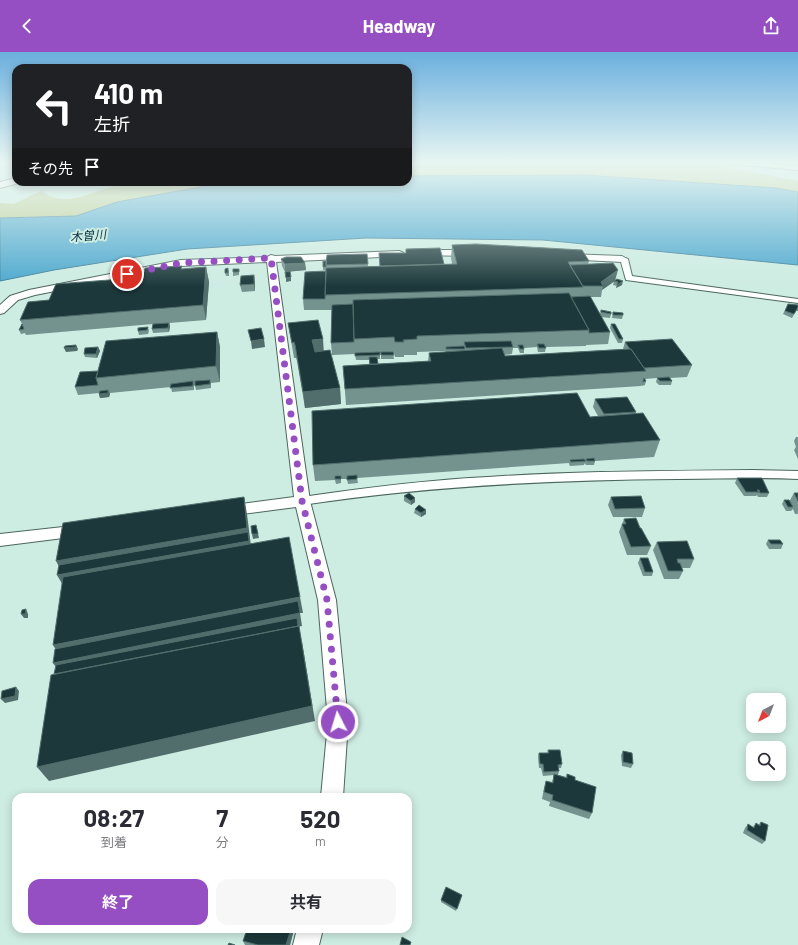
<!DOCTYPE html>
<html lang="ja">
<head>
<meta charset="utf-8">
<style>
  body { margin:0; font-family:Barlow,"Noto Sans JP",sans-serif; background:#f7f7f7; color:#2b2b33; height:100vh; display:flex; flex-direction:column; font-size:15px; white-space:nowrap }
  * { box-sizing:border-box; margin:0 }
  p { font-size:13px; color:#7c7c81 }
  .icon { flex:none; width:22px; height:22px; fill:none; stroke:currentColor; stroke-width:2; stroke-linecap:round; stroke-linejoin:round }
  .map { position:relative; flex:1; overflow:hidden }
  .sheet { position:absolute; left:12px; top:741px; width:400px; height:140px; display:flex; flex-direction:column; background:#fff; border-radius:12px; box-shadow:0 2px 10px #0003 }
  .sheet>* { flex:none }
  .hud { position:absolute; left:12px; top:12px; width:400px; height:122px; border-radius:12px; box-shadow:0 2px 10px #0003; background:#202124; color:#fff; overflow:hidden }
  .needle { width:26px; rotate:222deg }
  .buttons { position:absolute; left:746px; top:641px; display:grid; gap:8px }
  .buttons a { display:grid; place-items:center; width:40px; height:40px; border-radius:8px; background:#fff; box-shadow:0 2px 10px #0003; font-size:20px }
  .pin { position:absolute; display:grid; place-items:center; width:34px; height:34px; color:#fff; margin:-17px; border:2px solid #fff; border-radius:50%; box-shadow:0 1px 4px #0007 }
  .me { position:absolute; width:44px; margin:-22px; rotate:355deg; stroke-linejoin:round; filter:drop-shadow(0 0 3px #0008) }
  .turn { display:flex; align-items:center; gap:14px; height:84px; padding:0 16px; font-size:18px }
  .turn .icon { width:52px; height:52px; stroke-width:2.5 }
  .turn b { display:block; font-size:28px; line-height:34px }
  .then { display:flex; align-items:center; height:38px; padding:0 16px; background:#0003; gap:8px; font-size:15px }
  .eta { display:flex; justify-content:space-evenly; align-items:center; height:68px; text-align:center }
  .eta b { font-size:24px; font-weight:700; line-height:28px }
  .button { display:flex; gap:8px; margin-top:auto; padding:8px 16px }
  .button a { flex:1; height:46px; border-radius:12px; background:#954fc3; color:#fff; font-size:16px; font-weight:700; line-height:46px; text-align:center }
  .button a+a { background:#f7f7f7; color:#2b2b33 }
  header { display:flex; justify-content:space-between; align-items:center; height:52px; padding:0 16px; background:#954fc3; color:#fff; font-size:18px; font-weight:700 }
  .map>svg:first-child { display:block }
  .green { fill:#bccc91 }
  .water { fill:#4da8ce; stroke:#3d809a }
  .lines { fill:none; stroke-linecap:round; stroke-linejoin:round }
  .minor-casing { stroke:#4b665e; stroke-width:2 }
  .tertiary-casing { stroke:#4b665e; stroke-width:2 }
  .secondary-casing { stroke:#4b665e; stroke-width:2 }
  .minor { fill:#fff; fill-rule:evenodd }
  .tertiary { fill:#fff; fill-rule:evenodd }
  .secondary { fill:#fff; fill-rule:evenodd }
  .wall { fill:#74928e; fill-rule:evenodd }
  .shaded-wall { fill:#516e6c }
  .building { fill:#1c383a; stroke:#516e6c }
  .route { stroke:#954fc3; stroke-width:7; stroke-dasharray:0 12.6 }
  .labels { text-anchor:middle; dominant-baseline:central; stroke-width:4; stroke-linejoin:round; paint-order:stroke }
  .far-water-label { font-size:12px; font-style:italic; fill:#032e3e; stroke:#cdece2 }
</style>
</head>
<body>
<header><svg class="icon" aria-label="back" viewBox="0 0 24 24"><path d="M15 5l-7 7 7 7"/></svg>Headway<svg class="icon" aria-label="share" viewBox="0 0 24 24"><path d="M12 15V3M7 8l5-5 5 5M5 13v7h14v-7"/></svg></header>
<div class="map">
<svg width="798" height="893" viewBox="0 0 798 893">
  <rect width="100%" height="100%" fill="#cdece2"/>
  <!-- green -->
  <path class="green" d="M 408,110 L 701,110 L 798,129 L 798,140 L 776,136 L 584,123 L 408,124 Z
    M 144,130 L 244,130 L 206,134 L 117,150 L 76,164 L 0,166 L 0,151 L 14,152 L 41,139 C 65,156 86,142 111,135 C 122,132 133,131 144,130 Z"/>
  <!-- water -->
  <path class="water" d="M 584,123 L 776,136 L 798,140 L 798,213 L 543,188 L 366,186 L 187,197 L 54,218 L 0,229 L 0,166 L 76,164 L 117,150 L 206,134 L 244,130 L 408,130 L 408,124 Z"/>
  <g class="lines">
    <defs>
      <path id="minor" d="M 729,110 L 749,110 L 798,114 L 798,118 L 732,112 Z
        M 619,205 L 622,205 L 628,207 L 632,224 L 798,247 L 798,251 L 626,228 L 621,210 L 618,207 Z
        M 752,418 L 798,419 L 798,427 C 758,425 717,427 677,427 C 551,428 426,434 302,453 L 298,452 L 296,449 L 298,446 L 302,445 C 364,436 426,428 488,425 C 576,419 664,419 752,418 Z"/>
      <path id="tertiary" d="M 421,198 L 471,198 L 476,201 L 471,204 L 418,203 L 416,201 Z
        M 399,199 L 402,200 L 404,202 L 402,204 L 276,210 L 310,449 L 336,548 L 348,670 L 343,745 L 321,745 L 328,670 L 318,548 L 296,455 L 226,464 L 221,463 L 218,459 L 221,455 L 226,454 L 294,445 L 267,210 L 181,214 L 35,243 L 18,248 L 4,261 L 0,262 L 0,253 L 10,244 L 29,238 L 181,208 L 267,205 L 271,203 L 275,204 Z
        M 567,202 L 622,204 L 627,207 L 622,210 L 564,207 L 562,205 L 564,203 Z
        M 81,473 L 87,475 L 89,479 L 87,483 L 0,494 L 0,482 Z
        M 297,877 L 323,877 L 319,893 L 293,893 Z"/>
      <path id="secondary" d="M 16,126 L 16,130 L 19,131 L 0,136 L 0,130 Z"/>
    </defs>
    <!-- minor casing -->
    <use href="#minor" class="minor-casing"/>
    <!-- tertiary casing -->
    <use href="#tertiary" class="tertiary-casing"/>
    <!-- secondary casing -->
    <use href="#secondary" class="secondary-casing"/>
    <!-- minor -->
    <use href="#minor" class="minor"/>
    <!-- tertiary -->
    <use href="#tertiary" class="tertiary"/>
    <!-- secondary -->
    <use href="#secondary" class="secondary"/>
  </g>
  <!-- wall -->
  <path class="wall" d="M 452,193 L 589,209 L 588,212 L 622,233 L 616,236 L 617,234 L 613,233 L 614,229 L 602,238 L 601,245 L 590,245 L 600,262 L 601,258 L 611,262 L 610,266 L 601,265 L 610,280 L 608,292 L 586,293 L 586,294 L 546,295 L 545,300 L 538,300 L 537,295 L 524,296 L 524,301 L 520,301 L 518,296 L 513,296 L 512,302 L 504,303 L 505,304 L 623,297 L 625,290 L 692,313 L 687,325 L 670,326 L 672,329 L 671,333 L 659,333 L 656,330 L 657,326 L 645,327 L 646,329 L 645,333 L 642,334 L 642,333 L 641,334 L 346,353 L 343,314 L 369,312 L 369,308 L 356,308 L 355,302 L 332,303 L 331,291 L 332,258 L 304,258 L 303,247 L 326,219 L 326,218 L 323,218 L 323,215 L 326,209 L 367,202 L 368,214 L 380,214 L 379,201 L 406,201 L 406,197 L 444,212 L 452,212 L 451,206 ZM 445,299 L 446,300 L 429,301 L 428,309 L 378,312 L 377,307 L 380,307 L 380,301 L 381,301 L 381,307 L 394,307 L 393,301 L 394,301 L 395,305 L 404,305 L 404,303 L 417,303 L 417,300 Z
    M 281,207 L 305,211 L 306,218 L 285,220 L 282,214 Z
    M 206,215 L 209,230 L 206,268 L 169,271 L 170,274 L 169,280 L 153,281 L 152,277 L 153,272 L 26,283 L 25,281 L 21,282 L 19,278 L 22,272 L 20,268 L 49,248 L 122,227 L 183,217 Z
    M 228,216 L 229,220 L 229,224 L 226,224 L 225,221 Z
    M 239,217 L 239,223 L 233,224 L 233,220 Z
    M 255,230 L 255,239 L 242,240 L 240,233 Z
    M 788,252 L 798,253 L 798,259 L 796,259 L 792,266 L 783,262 Z
    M 613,260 L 623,263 L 622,267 L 612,266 Z
    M 288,271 L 324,299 L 340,336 L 341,352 L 305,356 L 297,309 L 296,306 L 294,306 Z
    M 611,272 L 623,287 L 622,291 L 618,291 L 610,276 Z
    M 148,275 L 149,279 L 148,282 L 139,283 L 138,279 Z
    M 217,280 L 220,295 L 220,330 L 211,331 L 211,336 L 196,338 L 195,333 L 194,333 L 194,338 L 172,340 L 171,335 L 110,341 L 110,342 L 109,345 L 100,346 L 99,342 L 99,341 L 78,343 L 75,335 L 98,319 Z
    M 98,295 L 100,299 L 97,306 L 85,305 L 84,302 Z
    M 595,347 L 636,360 L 635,362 L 660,388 L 654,405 L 595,409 L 594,413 L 586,413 L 585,411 L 584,413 L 570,414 L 569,412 L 569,411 L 357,426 L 358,431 L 348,432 L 347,427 L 341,427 L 341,431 L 336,432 L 335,428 L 315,429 L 313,413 L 590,365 L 598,364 L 593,355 Z
    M 796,385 L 798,385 L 798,407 L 794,398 L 796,395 L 794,389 Z
    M 737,426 L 769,441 L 767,445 L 758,445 L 757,443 L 756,444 L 744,444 L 735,431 Z
    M 794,441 L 798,441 L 798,462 L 795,462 L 793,457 L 791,459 L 786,459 L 782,452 L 784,448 L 790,448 Z
    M 404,444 L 415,450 L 411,453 L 404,449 Z
    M 611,445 L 645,456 L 642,465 L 613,465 L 608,453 Z
    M 415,457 L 426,462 L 421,465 L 414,461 Z
    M 624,467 L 651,494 L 647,503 L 627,503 L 619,480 Z
    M 768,488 L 783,492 L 781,497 L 769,497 L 766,492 Z
    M 657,490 L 694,507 L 690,516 L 682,516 L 683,519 L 679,527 L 664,527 L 653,498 Z
    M 640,506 L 653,520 L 652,524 L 643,524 L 638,511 Z
    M 548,698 L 562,712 L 561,716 L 559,716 L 559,719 L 558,723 L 566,725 L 567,722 L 575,728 L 592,761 L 589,767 L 549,754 L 550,750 L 542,747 L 544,736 L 546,729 L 552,730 L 554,723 L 543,724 L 541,716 L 539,716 L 538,705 L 539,701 L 547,701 Z
    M 623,699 L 633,712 L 631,716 L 622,714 L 621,703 Z
    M 761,770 L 765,789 L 762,792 L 743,781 L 745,776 L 748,772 L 753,775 L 756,771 L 758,773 Z
    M 462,843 L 456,859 L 441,850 L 441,848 Z
    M 247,877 L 294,877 L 290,893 L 245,893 L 243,889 Z"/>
  <!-- shaded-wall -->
  <path class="shaded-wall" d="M 305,211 L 306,218 L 285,220 L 285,212 Z
    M 206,215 L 209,230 L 206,268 L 203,253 Z
    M 618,218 L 615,229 L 602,238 L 603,234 L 601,230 Z
    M 254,223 L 255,230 L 255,239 L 254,232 Z
    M 291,225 L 291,229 L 286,230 L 286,226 Z
    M 623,229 L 622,233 L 616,236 L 617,233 Z
    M 169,271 L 170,274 L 169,280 L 168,276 Z
    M 217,280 L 220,295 L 220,330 L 216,314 Z
    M 264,287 L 265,295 L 252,297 L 251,289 Z
    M 323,287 L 324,303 L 314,304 L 312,288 Z
    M 76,293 L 78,297 L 77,299 L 66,300 L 64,296 Z
    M 98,295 L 100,299 L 97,306 L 96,302 Z
    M 340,336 L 341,352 L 305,356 L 303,340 Z
    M 108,338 L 110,342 L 109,345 L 100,346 L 99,342 Z
    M 244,445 L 247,462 L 252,502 L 64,535 L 57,523 L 63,522 L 56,509 Z
    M 415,446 L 415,450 L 411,453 L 411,449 Z
    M 426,458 L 426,462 L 421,465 L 421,461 Z
    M 256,473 L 259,486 L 253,487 L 252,482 Z
    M 300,545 L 303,561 L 300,561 L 302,574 L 61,622 L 53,611 L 63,609 L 53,593 Z
    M 26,557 L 28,562 L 28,566 L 24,566 L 21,562 Z
    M 302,590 L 315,669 L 49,729 L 37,715 Z
    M 16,635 L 19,639 L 18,648 L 5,651 L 1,647 Z
    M 291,877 L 294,877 L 290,893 L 286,893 Z"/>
  <!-- building -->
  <path class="building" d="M 476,192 L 582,198 L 589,209 L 568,210 L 583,235 L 325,243 L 326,216 L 457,212 L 452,193 Z
    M 440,196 L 444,212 L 380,214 L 379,201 L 406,201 L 406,197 Z
    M 367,202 L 368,212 L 326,213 L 327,203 Z
    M 286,205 L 301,205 L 305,211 L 285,212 L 281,207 Z
    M 323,209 L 326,209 L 326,215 L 323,215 Z
    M 613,211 L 618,218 L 601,230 L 603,234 L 583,234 L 570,213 Z
    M 182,214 L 181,217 L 206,215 L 203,253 L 20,268 L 28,250 L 49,248 L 56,232 L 122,227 L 124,221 L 144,220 L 145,216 Z
    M 228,216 L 228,221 L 225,221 L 225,217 Z
    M 233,217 L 239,217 L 239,220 L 233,220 Z
    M 290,219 L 291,225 L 286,226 L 285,220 Z
    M 326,219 L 325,247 L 303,247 L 305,220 Z
    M 254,223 L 254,232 L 240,233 L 241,224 Z
    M 617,227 L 623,229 L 617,233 L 618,230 L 614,229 Z
    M 569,241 L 589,278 L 417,284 L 417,287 L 403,288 L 404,290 L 395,290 L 394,285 L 354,287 L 353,248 Z
    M 590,244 L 610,280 L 589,281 L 589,278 L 571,245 Z
    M 353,252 L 354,290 L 331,291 L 332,253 Z
    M 788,252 L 798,253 L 798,255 L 794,262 L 785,259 Z
    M 601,258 L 611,260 L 611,262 L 601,260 Z
    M 613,260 L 623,261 L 623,263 L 613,263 Z
    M 318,268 L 323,287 L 312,288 L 315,300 L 330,298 L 340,336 L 303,340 L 295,293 L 294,290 L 292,291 L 288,271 Z
    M 169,271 L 168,276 L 152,277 L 153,272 Z
    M 22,272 L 24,277 L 19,278 Z
    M 611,272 L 615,272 L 623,287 L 619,287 Z
    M 148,275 L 147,278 L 138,279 L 138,276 Z
    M 261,276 L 264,287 L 251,289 L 248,278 Z
    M 217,280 L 216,314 L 96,326 L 106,289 Z
    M 672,287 L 692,313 L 644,316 L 631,297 L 630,297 L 625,290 Z
    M 511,289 L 513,295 L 466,296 L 464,290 Z
    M 537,292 L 544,292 L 546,296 L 539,296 Z
    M 76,293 L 76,295 L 64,296 L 65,294 Z
    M 518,293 L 523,293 L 524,297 L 520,297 Z
    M 464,294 L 465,297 L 446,297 L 446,295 Z
    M 98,295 L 96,302 L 84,302 L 85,296 Z
    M 502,296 L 505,304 L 631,297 L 646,319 L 345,337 L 343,314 L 431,309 L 429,301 Z
    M 380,300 L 380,303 L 355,304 L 355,301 Z
    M 381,300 L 393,300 L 394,303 L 381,303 Z
    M 369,305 L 377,305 L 378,312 L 370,312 Z
    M 98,319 L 96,326 L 98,333 L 75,335 L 80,320 Z
    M 669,325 L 672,329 L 660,329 L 657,326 Z
    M 644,326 L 646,329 L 643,330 L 643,329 Z
    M 210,328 L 210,332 L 195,334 L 195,329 Z
    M 193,329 L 193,334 L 170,336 L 171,332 Z
    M 108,338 L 108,341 L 99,342 L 100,339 Z
    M 577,341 L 590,365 L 643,361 L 660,388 L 313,413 L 312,359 Z
    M 627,345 L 636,360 L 604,362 L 595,347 Z
    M 594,406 L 595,409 L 587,409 L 586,407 Z
    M 584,407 L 586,409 L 571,410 L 570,408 Z
    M 357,423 L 357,427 L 347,428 L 347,424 Z
    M 335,424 L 341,424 L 341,427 L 335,427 Z
    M 737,426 L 762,426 L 769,441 L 760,441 L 759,438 L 757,438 L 759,440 L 746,440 Z
    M 409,441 L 415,446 L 411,449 L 404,444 Z
    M 794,441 L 798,441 L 798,449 Z
    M 641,444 L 645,456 L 615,457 L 611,445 Z
    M 244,445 L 247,476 L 56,509 L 63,471 Z
    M 784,448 L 789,448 L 793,455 L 788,455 Z
    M 419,453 L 426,458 L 421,461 L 415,457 Z
    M 636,466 L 640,476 L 641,476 L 651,494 L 631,495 L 622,472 L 626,472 L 624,467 Z
    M 256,473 L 258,482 L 252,482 L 251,474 Z
    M 248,480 L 249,489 L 57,523 L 59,513 Z
    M 289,485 L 300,545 L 53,593 L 63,525 Z
    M 768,488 L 780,488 L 783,492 L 771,492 Z
    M 687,489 L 694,507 L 677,507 L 678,511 L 680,511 L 683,519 L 668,519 L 657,490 Z
    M 640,506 L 648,506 L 653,520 L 645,520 Z
    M 298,549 L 300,561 L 53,611 L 55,597 Z
    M 26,557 L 25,562 L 21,562 L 22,558 Z
    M 297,566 L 298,574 L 54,622 L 56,613 Z
    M 299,574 L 312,654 L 37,715 L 51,623 Z
    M 16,635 L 15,644 L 1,647 L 2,639 Z
    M 548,698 L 560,698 L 562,712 L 558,713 L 559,719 L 544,720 L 543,712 L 540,712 L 539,701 L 549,701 Z
    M 623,699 L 632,701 L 633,712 L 623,710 Z
    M 554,722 L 567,726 L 567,722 L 575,725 L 575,728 L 596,735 L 592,761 L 552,748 L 553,743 L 544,740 L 546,729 L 553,731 Z
    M 761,770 L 768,773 L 765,789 L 747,778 L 748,772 L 754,776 L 756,771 L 760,774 Z
    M 446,835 L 462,843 L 457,857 L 441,848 Z
    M 247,877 L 291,877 L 286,893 L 258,893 L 243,889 Z
    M 402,885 L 411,890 L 410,893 L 400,893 Z
    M 229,891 L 235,893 L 228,893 Z"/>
  <!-- sky -->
  <linearGradient id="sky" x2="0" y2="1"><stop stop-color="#6aafde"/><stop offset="0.47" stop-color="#e8f6f2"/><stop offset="1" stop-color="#e8f6f2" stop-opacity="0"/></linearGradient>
  <rect width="798" height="235" fill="url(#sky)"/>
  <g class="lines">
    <!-- route -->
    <path class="route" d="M 127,222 L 181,211 L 271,206 L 302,449 L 327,548 L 338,670"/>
  </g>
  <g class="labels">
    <!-- far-water labels -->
    <g class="far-water-label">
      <text transform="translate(88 183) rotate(-5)">木曽川</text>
    </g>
  </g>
</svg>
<div class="buttons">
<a><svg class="needle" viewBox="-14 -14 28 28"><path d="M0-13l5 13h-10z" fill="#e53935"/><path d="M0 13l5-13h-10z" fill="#7c7c81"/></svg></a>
<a><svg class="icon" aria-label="search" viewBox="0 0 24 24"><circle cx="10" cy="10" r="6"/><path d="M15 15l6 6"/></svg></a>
</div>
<div class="pin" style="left:127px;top:222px;background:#d93025"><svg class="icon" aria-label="arrive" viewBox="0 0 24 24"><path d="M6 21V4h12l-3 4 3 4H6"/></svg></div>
<svg class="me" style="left:338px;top:670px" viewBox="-20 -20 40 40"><circle r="17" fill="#954fc3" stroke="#fff" stroke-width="3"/><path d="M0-11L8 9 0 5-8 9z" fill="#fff"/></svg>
<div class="hud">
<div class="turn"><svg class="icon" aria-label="left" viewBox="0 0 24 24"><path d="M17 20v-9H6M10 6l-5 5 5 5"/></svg><div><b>410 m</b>左折</div></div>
<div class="then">その先<svg class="icon" aria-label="arrive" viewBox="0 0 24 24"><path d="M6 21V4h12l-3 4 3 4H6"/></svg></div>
</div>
<section class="sheet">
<div class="eta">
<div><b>08:27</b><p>到着</p></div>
<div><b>7</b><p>分</p></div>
<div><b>520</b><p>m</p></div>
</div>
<div class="button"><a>終了</a><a>共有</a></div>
</section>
</div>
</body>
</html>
